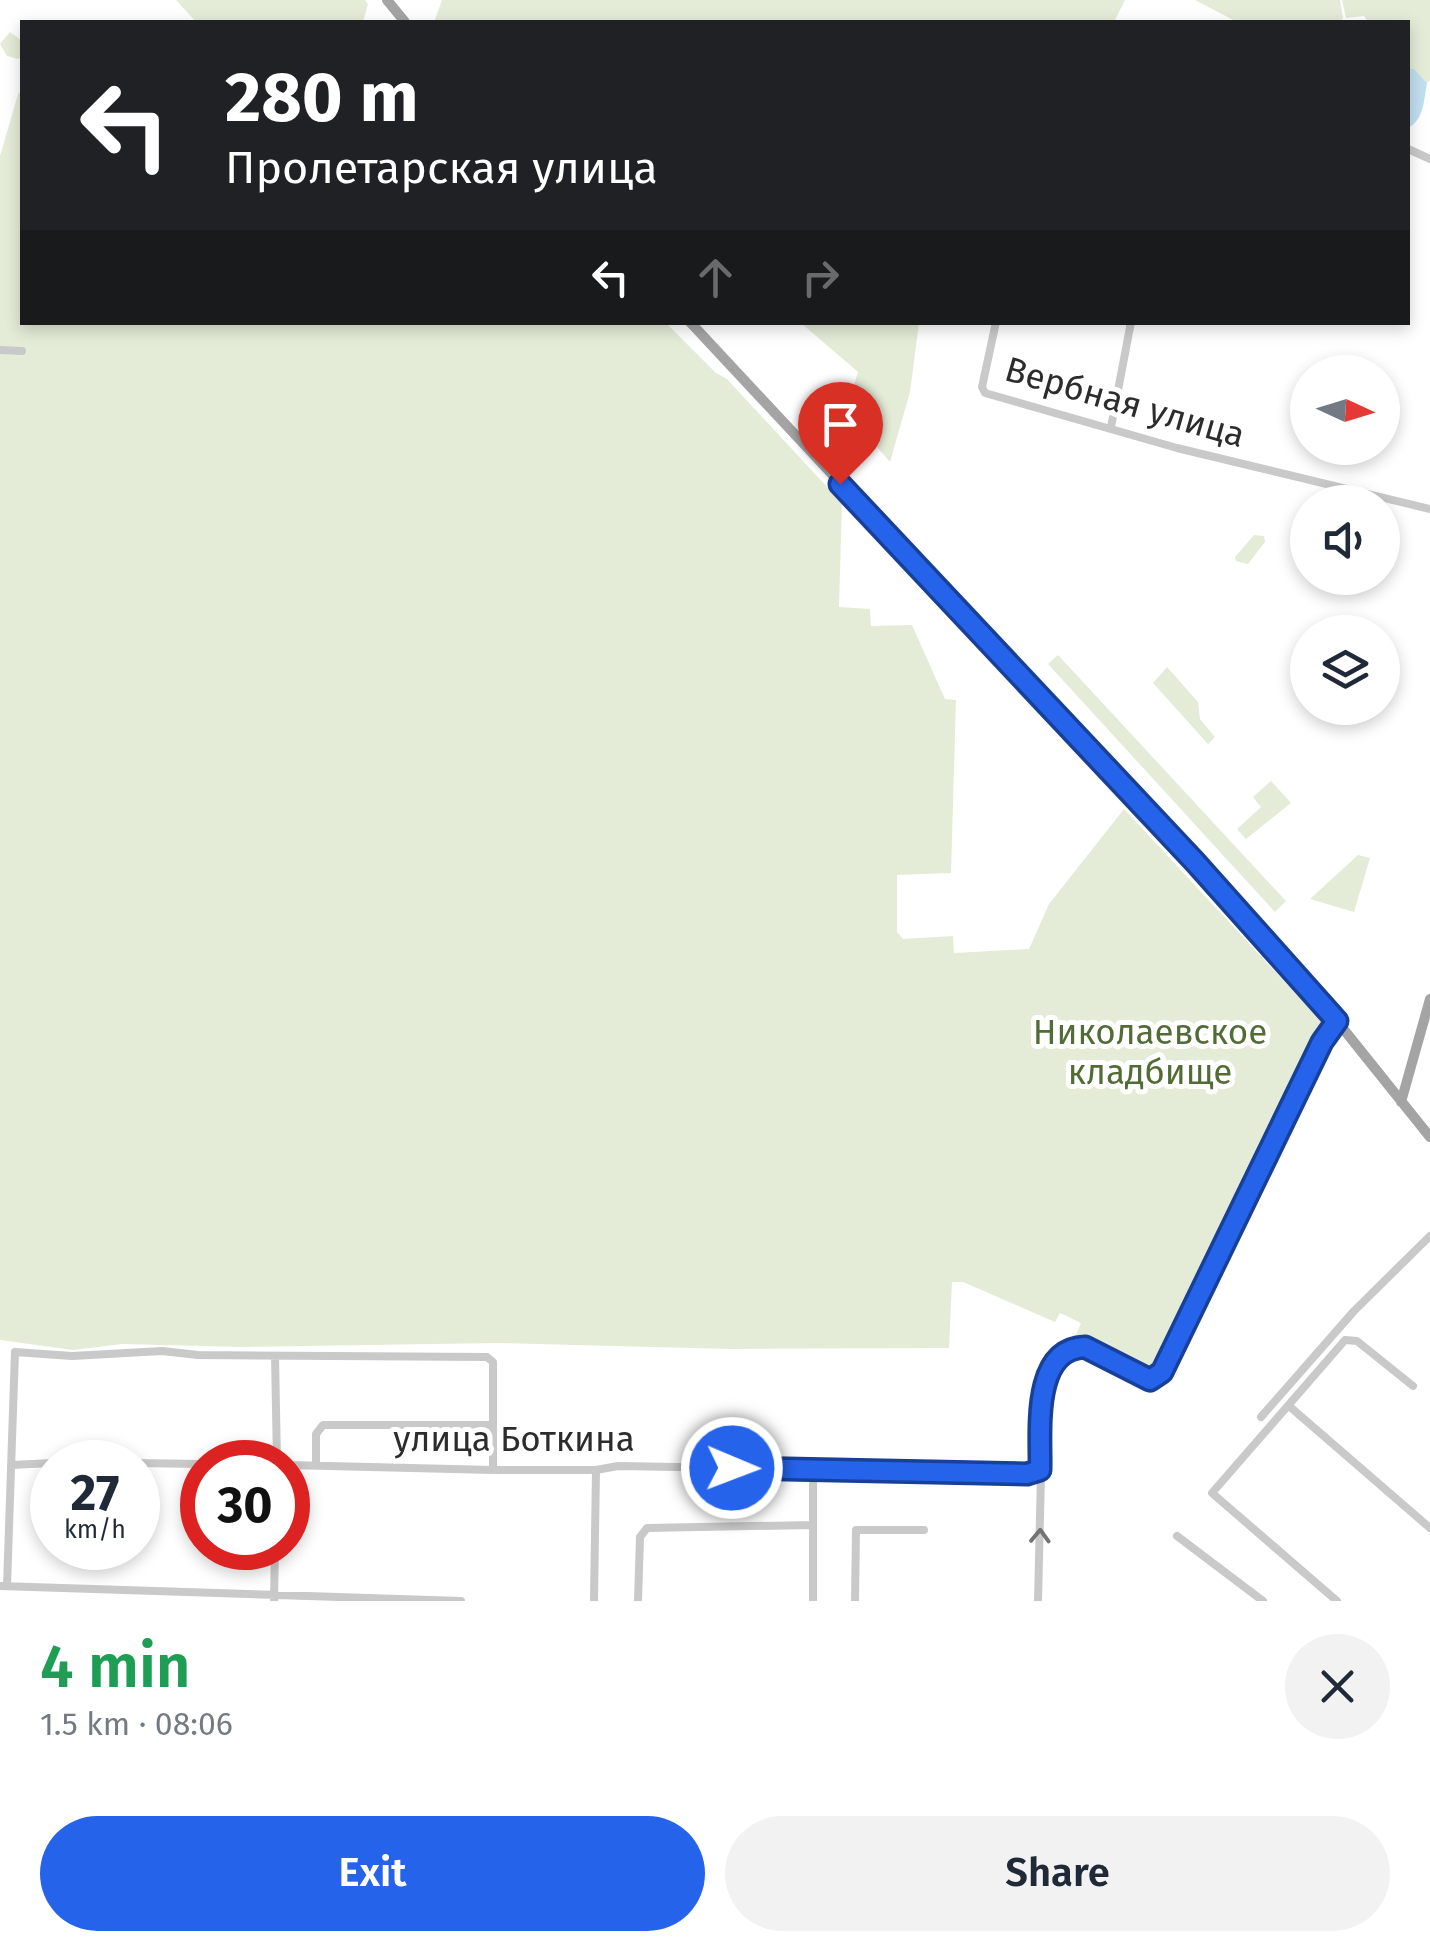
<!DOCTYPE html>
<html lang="en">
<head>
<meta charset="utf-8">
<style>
  body { margin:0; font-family:"Fira Sans",sans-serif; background:#f2f2f3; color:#1f2937; height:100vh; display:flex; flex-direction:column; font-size:38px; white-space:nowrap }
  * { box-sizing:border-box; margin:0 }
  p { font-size:32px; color:#747a83 }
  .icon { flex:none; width:55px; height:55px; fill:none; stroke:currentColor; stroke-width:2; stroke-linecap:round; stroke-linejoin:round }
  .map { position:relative; height:1601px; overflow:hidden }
  .drawer { display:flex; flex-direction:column; background:#fff; flex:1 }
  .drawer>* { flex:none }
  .hud { position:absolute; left:20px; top:20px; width:1390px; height:305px; border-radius:0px; box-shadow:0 5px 15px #0003; background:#202124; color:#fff; overflow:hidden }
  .needle { width:65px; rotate:94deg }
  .tools { position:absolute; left:1290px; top:355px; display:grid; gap:20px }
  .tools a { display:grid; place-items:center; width:110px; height:110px; border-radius:50%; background:#fff; box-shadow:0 5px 15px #0003; font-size:50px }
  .speed { position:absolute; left:30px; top:1440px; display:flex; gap:20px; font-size:50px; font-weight:700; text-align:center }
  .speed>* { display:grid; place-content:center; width:130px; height:130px; border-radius:50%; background:#fff; box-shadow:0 5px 15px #0003; line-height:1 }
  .speed small { font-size:25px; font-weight:400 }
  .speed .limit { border:15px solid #d22; background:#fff; color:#111 }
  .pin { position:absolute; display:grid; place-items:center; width:85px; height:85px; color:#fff; margin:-102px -42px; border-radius:50% 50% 50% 0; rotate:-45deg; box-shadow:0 0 10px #0007 }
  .pin .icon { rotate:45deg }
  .me { position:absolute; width:110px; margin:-55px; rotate:91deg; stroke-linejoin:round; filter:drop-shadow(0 0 8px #0008) }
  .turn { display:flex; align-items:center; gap:35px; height:210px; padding:0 40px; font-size:45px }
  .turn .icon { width:130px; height:130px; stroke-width:2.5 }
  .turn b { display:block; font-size:70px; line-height:85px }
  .lanes { display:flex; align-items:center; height:95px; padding:0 40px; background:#0003; justify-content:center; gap:50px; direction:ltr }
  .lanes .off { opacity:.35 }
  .round { display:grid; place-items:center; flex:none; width:105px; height:105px; border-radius:52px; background:#f2f2f3 }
  .headline { display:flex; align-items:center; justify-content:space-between; height:170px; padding:0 40px }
  h1 { font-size:60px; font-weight:600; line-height:75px; color:#1e9e55 }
  .cta { display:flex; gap:20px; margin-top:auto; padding:20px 40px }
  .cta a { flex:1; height:115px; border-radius:60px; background:#2563eb; color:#fff; font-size:40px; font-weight:600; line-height:115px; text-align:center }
  .cta a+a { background:#f2f2f3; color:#1f2937 }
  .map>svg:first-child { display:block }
  .green { fill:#e4ecd8 }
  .water { fill:#c2dfee }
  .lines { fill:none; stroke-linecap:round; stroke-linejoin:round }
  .minor { stroke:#c9c9c9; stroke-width:8 }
  .major { stroke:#a4a4a4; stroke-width:10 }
  .oneway { stroke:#737373 }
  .route-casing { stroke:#184099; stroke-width:25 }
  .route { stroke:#2563eb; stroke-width:18 }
  .labels { text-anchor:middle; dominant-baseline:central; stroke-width:10; stroke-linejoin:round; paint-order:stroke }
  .street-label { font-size:35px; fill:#2c2c2c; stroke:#fff }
  .park-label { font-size:35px; fill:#526c36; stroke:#fff }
</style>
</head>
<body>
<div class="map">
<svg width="1430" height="1601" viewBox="0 0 1430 1601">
  <rect width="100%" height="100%" fill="#fff"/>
  <!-- green -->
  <path class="green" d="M 176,0 L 365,0 L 368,4 L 363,22 L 196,22 Z
    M 442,0 L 1125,0 L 1114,22 L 434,22 Z
    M 1195,0 L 1340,0 L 1343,18 L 1340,22 L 1237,22 Z
    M 1342,0 L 1430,0 L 1430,80 L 1427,83 L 1414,69 L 1408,68 L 1408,22 L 1368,22 L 1364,16 L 1346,18 Z
    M 10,32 L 22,41 L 22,56 L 18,59 L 7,56 L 0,44 Z
    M 22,90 L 22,322 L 666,323 L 716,373 L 727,379 L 842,503 L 839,607 L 870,609 L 871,626 L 912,625 L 945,699 L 956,700 L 951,873 L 897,875 L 897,932 L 903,939 L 953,936 L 954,953 L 1029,949 L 1049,904 L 1124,809 L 1322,1022 L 1154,1371 L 1143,1371 L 1076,1335 L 1081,1323 L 1060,1313 L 1055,1322 L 963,1282 L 952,1282 L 949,1348 L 731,1349 L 499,1343 L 243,1347 L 122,1344 L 73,1350 L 0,1340 L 0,156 L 18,94 Z
    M 801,323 L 919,323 L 910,392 L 890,462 L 846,411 L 858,372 Z
    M 1254,535 L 1264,536 L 1265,542 L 1248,564 L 1236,561 L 1235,557 Z
    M 1058,655 L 1286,901 L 1275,912 L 1048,664 Z
    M 1167,667 L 1198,702 L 1200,719 L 1215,737 L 1208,744 L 1153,683 Z
    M 1271,781 L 1291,803 L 1246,839 L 1237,829 L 1261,807 L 1253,797 Z
    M 1358,855 L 1370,858 L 1354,912 L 1310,899 Z"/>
  <!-- water -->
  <path class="water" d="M 1408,68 L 1414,69 L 1427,83 C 1424,100 1424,120 1408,128 Z"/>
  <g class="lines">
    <!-- minor -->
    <path class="minor" d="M 1408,149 L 1430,159
      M 996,322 L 982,387 L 985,393 L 1177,448 L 1430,509
      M 0,350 L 22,351
      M 1111,427 L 1131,322
      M 275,1356 L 277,1462
      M 1289,1406 L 1430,1528
      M 1261,1417 L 1354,1311 L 1430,1236
      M 69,1462 L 202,1464
      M 316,1464 L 316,1434 L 323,1425 L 493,1425
      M 11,1465 L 52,1463
      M 288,1465 L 493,1470 L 596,1470 L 618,1466 L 1027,1473 L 1040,1471
      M 813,1470 L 813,1601
      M 1177,1536 L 1263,1601
      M 0,1586 L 461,1601
      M 7,1586 L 15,1352 L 72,1356 L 162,1351 L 198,1355 L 487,1357 L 493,1362 L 493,1470
      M 274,1601 L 275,1548
      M 594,1601 L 596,1470
      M 638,1601 L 640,1537 L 647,1528 L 812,1525
      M 855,1601 L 856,1530 L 924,1530
      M 1038,1601 L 1043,1389 L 1049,1371 L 1064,1352 L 1085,1347 L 1150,1379 L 1162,1372 L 1322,1042 L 1337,1021
      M 1337,1601 L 1212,1493 L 1345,1340 L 1357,1341 L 1413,1386"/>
    <!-- major -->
    <path class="major" d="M 387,0 L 405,22
      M 690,322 L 1259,932 L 1337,1021 L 1430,1137
      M 1401,1102 L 1430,999"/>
  </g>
  <!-- one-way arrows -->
  <defs><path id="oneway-chevron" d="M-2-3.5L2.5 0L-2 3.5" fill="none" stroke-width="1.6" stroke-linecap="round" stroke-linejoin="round" transform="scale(2.5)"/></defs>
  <use class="oneway" href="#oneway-chevron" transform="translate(1040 1536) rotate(-88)"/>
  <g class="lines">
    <defs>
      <path id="route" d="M 732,1468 L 1027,1474 L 1040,1470 C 1041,1433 1031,1349 1085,1347 L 1150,1380 L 1162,1372 L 1322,1042 L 1337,1021 L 1195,862 L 840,484"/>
    </defs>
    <!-- route casing -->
    <use href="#route" class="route-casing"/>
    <!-- route -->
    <use href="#route" class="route"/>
  </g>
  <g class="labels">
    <!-- street labels -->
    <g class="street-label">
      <text transform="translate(1125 402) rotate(16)">Вербная улица</text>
      <text x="514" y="1439">улица Боткина</text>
    </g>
    <!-- park labels -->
    <g class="park-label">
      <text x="1150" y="1032">Николаевское<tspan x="1150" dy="40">кладбище</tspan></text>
    </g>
  </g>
</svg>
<div class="tools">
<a><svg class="needle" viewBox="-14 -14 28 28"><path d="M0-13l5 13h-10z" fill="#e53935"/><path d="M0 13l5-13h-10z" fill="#747a83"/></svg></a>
<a><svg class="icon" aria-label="sound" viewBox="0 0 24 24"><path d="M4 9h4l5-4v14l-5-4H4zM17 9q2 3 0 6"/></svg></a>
<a><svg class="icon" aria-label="layers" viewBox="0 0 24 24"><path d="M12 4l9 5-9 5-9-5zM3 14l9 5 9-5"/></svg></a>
</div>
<div class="speed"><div>27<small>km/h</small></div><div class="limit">30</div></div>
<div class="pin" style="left:840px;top:484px;background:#d93025"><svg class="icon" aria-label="arrive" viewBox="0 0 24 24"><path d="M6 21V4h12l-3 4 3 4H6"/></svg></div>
<svg class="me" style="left:732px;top:1468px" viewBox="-20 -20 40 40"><circle r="17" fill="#2563eb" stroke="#fff" stroke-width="3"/><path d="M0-11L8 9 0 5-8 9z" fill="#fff"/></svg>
<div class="hud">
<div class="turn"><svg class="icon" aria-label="left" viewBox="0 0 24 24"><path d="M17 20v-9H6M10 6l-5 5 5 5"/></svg><div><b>280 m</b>Пролетарская улица</div></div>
<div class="lanes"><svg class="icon" aria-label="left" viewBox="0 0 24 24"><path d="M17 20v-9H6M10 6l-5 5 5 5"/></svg><svg class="icon off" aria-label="ahead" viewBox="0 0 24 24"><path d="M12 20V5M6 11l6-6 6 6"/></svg><svg class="icon off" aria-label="right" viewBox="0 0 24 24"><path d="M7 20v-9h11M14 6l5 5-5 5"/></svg></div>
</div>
</div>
<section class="drawer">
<div class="headline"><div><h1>4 min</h1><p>1.5 km · 08:06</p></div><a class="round"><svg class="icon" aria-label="close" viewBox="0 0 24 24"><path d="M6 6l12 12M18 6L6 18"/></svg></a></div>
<div class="cta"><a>Exit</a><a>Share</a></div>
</section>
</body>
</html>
